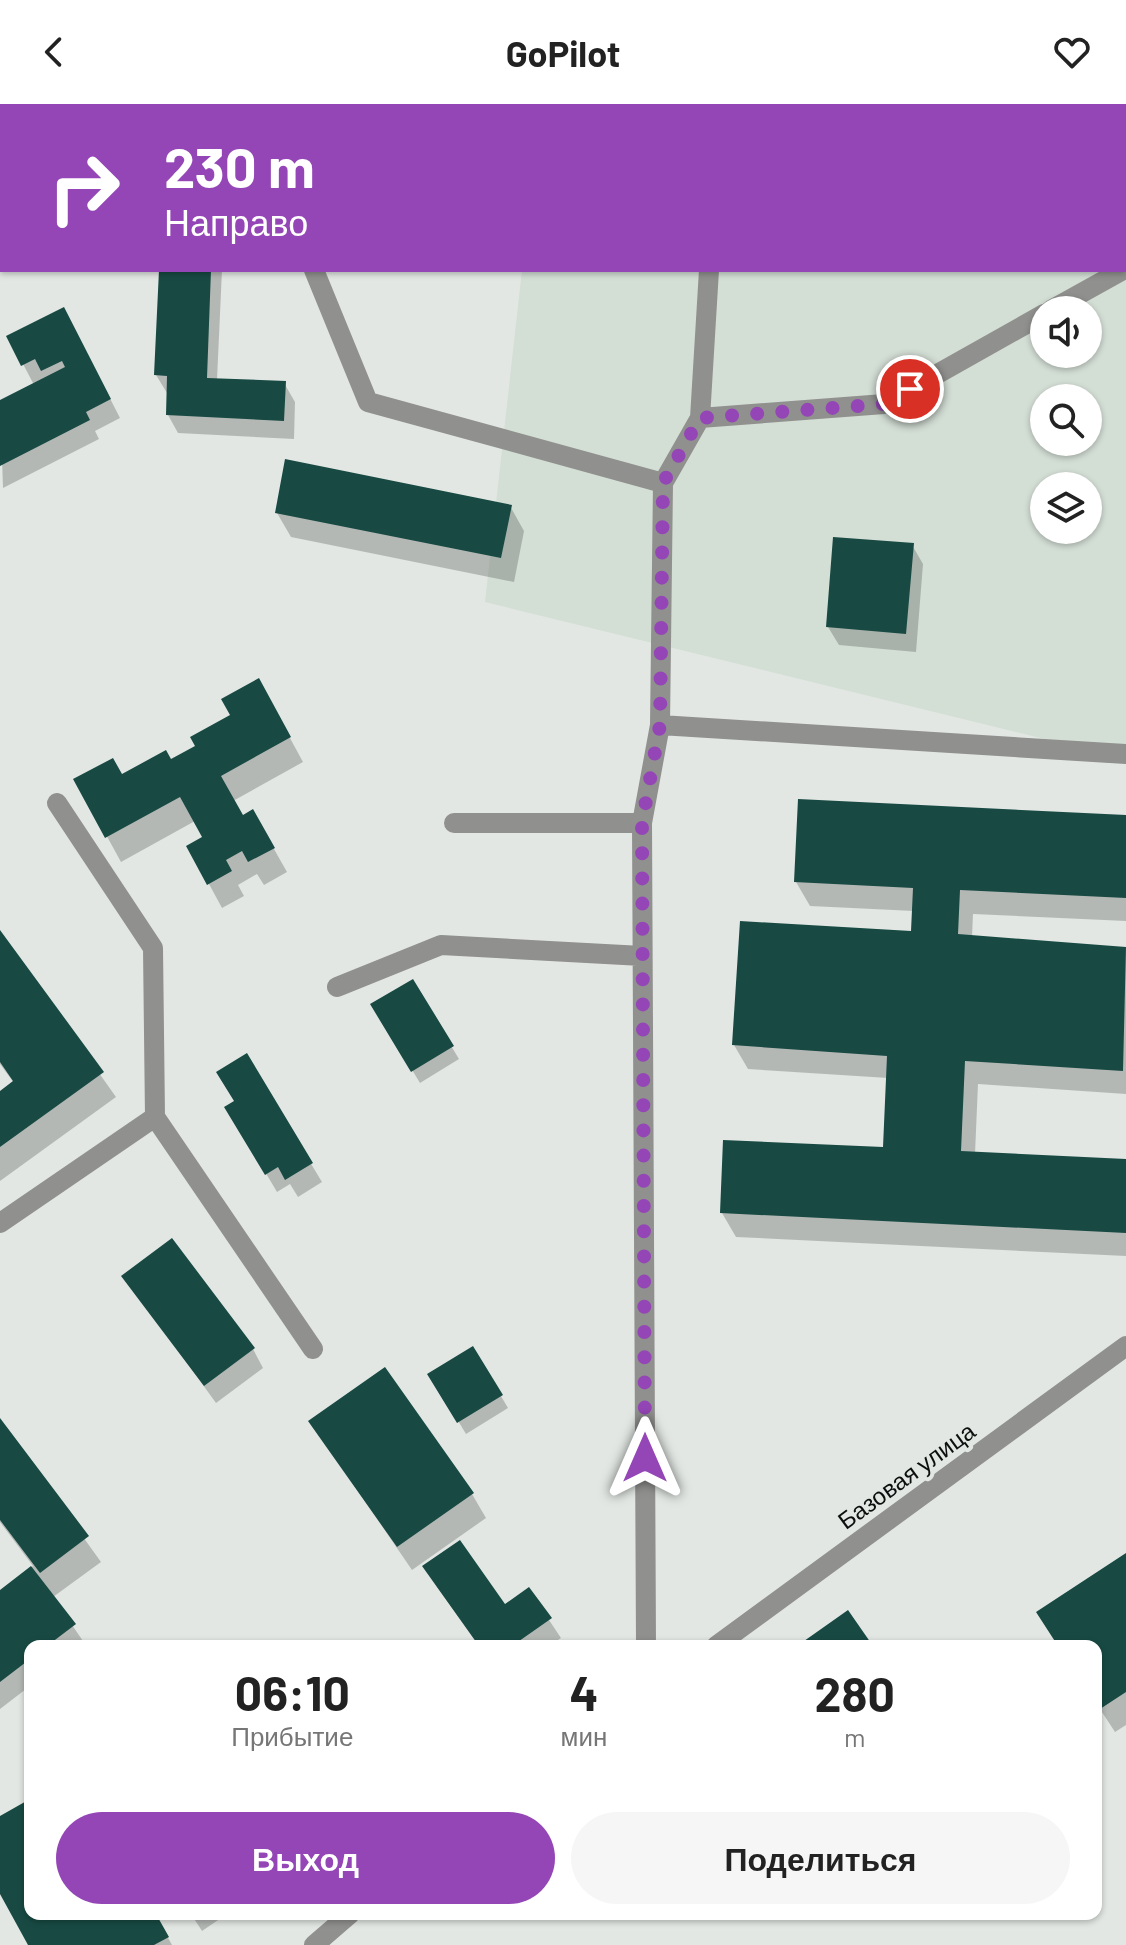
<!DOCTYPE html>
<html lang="ru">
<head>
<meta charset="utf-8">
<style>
  body { margin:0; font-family:Barlow,sans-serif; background:#f6f6f6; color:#222; height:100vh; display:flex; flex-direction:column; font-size:30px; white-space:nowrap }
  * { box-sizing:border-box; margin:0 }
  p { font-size:26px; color:#767676 }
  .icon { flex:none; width:44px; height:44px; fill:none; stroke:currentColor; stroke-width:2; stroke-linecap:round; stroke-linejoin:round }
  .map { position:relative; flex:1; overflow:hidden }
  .sheet { position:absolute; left:24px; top:1536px; width:1078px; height:280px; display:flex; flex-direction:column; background:#fff; border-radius:16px; box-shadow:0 2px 6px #0004 }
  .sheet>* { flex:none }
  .hud { position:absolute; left:0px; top:0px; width:1126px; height:168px; box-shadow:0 2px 6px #0004; background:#9446b6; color:#fff; overflow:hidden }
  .tools { position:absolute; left:1030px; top:192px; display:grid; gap:16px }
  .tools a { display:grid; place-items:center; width:72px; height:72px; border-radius:50%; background:#fff; box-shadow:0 2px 6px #0004; font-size:40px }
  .pin { position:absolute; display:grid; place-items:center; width:68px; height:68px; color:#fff; margin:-34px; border:4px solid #fff; border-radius:50%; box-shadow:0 2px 8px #0007 }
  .me { position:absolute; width:88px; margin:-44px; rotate:0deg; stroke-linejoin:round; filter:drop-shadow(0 0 6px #0008) }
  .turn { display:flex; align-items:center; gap:28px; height:168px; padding:0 32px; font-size:36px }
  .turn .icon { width:104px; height:104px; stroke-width:2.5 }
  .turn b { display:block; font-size:56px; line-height:68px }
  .eta { display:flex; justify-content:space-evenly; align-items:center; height:136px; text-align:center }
  .eta b { font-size:48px; font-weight:700; line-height:56px }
  .action { display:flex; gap:16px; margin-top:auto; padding:16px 32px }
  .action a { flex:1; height:92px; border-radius:48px; background:#9446b6; color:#fff; font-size:32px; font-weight:700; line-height:92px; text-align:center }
  .action a+a { background:#f6f6f6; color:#222 }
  header { display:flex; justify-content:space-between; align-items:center; height:104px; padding:0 32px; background:#fff; font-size:36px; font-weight:700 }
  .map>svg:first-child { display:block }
  .built { fill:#d3ded5; fill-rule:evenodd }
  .shadow { fill:#0003 }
  .building { fill:#184a43 }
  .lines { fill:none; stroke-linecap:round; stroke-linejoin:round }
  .minor { stroke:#90908e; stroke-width:20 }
  .route { stroke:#9446b6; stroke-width:14; stroke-dasharray:0 25.2 }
  .labels { text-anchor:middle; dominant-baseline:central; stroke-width:8; stroke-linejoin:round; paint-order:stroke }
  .street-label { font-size:24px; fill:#0d0f0e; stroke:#e2e7e3 }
</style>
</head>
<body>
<header><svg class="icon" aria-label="back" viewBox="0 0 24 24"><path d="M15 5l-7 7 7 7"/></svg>GoPilot<svg class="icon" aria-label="heart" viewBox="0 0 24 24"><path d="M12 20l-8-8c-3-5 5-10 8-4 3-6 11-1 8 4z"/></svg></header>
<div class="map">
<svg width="1126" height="1841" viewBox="0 0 1126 1841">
  <rect width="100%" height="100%" fill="#e2e7e3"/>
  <!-- built -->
  <path class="built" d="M 540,0 L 1126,0 L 1126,655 L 485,498 L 522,166 L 1124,166 L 1124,2 ZM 1044,206 L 1088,206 L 1088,250 L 1044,250 ZM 1044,294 L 1088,294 L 1088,338 L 1044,338 ZM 1044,382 L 1088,382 L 1088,426 L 1044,426 Z"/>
  <!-- shadow -->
  <path class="shadow" d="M 161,166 L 222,166 L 217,276 L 284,279 L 295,298 L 294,335 L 178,329 L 168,311 L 167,289 L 156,271 Z
    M 74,224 L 120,314 L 95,327 L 99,335 L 3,384 L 0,298 L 34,281 L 9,233 Z
    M 510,402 L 524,427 L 514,478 L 291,433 L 277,409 Z
    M 912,441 L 923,460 L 916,548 L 839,541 L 828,523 Z
    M 272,601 L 303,658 L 233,697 L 242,713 L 253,708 L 287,768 L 264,781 L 257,770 L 238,781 L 244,792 L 222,804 L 209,780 L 204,734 L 195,717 L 121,758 L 76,676 L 121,673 L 171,658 Z
    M 1126,713 L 1126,817 L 973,810 L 972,833 L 1126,845 L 1126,990 L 978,980 L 975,1050 L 1126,1057 L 1126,1152 L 736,1133 L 722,1109 L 885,1045 L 888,974 L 748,965 L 734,941 L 913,830 L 914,807 L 810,802 L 796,778 Z
    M 0,829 L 116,993 L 0,1077 L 0,989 L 14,979 L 0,960 Z
    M 412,877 L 459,955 L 420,979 L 373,901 Z
    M 246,952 L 322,1078 L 298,1093 L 290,1080 L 277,1088 L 227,1004 L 236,998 Z
    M 124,1172 L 253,1245 L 263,1264 L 216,1299 Z
    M 473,1245 L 508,1304 L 466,1330 L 430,1270 Z
    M 0,1317 L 101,1458 L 53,1493 L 85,1540 L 30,1542 L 30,1582 L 0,1605 L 0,1488 L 33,1462 L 0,1418 Z
    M 310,1317 L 472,1390 L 486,1414 L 412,1466 Z
    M 1126,1451 L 1126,1621 L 1115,1628 L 1096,1599 L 1096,1542 L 1058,1542 Z
    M 435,1480 L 504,1503 L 529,1486 L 561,1534 L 549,1542 L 479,1542 Z
    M 30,1699 L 30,1810 L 155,1810 L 172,1841 L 30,1841 L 0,1785 L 0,1714 Z
    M 191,1810 L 227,1810 L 202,1827 Z"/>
  <!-- building -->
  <path class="building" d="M 159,166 L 211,166 L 207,274 L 286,277 L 284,317 L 166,311 L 167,272 L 154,271 Z
    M 64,203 L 111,295 L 86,308 L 90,316 L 0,362 L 0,296 L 65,263 L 62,257 L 41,267 L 35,255 L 21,262 L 6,232 Z
    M 285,355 L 512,401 L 501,454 L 275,409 Z
    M 833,433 L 914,439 L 906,530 L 826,523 Z
    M 259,574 L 291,633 L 221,672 L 243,711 L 253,705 L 275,744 L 248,758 L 242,747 L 226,756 L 232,767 L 207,781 L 186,742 L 202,733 L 180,693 L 105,734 L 73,675 L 113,654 L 122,670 L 166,646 L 171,655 L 195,642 L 190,633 L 230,611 L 221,595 Z
    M 798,695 L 1126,711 L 1126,794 L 960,786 L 958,830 L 1126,843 L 1123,967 L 965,957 L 961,1047 L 1126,1055 L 1126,1129 L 720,1109 L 723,1036 L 883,1043 L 887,952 L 732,941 L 740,817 L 911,827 L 913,784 L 794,778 Z
    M 0,826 L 104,968 L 0,1043 L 0,987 L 13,977 L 0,958 Z
    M 413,875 L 454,942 L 411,968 L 370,900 Z
    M 247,949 L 313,1059 L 285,1076 L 278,1063 L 265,1071 L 224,1003 L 234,997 L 216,968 Z
    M 172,1134 L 255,1244 L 204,1282 L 121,1172 Z
    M 473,1242 L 503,1291 L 457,1319 L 427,1270 Z
    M 385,1263 L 474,1389 L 397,1443 L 308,1317 Z
    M 0,1314 L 89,1432 L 40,1469 L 0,1416 Z
    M 460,1436 L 505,1500 L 529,1483 L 552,1514 L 512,1542 L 479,1542 L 422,1462 Z
    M 1126,1449 L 1126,1588 L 1100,1605 L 1096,1599 L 1096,1542 L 1058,1542 L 1036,1508 Z
    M 31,1462 L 76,1520 L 47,1542 L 30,1542 L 30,1555 L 0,1578 L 0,1486 Z
    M 848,1506 L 873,1542 L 797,1542 Z
    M 30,1695 L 30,1810 L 156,1810 L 169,1833 L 154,1841 L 28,1841 L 0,1790 L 0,1712 Z"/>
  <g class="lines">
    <!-- minor -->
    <path class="minor" d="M 289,0 L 289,2
      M 719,2 L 719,0
      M 1089,2 L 1089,0
      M 314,166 L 368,298 L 663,379
      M 1051,206 L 1123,166
      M 700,314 L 709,166
      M 660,621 L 1126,650
      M 57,699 L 153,844 L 155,1013 L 313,1245
      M 454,719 L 642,719
      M 337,883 L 441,841 L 642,852
      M 0,1119 L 155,1013
      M 646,1542 L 642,719 L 660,621 L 663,379 L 700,314 L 884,300 L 1044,210
      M 716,1542 L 1126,1242
      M 314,1841 L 350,1810"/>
  </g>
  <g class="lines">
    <!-- route -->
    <path class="route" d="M 645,1354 L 642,719 L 660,621 L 663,379 L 700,314 L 884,300 L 910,285"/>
  </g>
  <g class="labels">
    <!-- street labels -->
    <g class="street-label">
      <text transform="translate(906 1371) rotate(-36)">Базовая улица</text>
    </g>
  </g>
</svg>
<div class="tools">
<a><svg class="icon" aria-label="sound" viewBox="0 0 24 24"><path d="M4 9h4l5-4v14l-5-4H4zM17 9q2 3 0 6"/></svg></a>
<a><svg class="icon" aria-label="search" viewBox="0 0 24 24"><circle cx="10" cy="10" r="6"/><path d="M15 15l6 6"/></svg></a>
<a><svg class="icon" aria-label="layers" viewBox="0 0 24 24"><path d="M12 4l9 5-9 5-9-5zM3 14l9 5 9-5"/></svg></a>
</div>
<div class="pin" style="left:910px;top:285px;background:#d93025"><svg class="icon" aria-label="arrive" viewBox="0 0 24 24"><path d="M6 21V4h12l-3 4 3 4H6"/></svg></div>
<svg class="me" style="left:645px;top:1354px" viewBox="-20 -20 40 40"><path d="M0-17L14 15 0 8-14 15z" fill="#9446b6" stroke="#fff" stroke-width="4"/></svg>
<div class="hud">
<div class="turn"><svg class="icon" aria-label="right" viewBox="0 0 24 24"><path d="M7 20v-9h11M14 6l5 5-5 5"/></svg><div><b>230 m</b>Направо</div></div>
</div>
<section class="sheet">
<div class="eta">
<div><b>06:10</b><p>Прибытие</p></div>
<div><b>4</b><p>мин</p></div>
<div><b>280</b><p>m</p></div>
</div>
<div class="action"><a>Выход</a><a>Поделиться</a></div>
</section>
</div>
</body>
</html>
